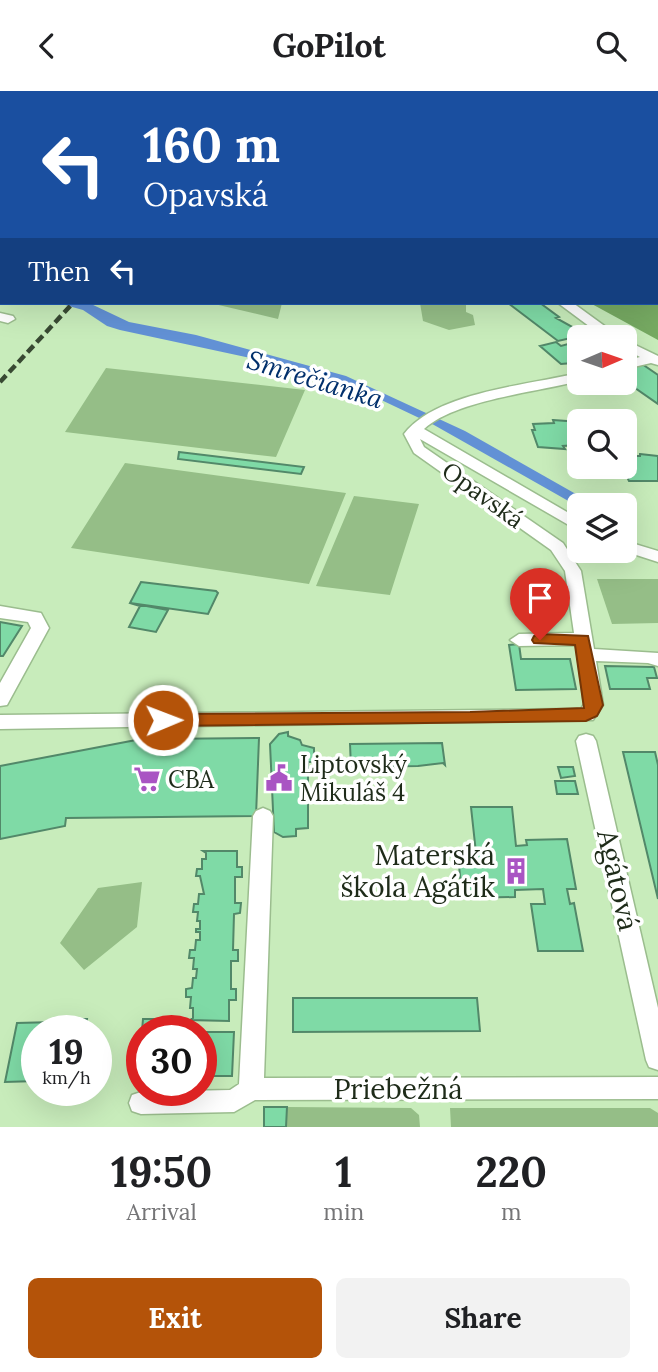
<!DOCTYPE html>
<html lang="en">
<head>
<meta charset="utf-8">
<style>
  body { margin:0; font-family:Lora,serif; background:#f2f2f2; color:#202124; height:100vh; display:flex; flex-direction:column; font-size:26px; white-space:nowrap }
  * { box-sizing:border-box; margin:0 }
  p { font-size:23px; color:#757577 }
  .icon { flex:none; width:38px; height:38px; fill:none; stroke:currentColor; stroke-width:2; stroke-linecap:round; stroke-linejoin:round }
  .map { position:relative; height:1036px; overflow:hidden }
  .panel { display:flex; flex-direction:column; background:#fff; flex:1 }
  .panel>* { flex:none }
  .hud { position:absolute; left:0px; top:0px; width:658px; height:214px; box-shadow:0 7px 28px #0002; background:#1a4fa0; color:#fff; overflow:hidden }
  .needle { width:46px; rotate:88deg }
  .fabs { position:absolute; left:567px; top:234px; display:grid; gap:14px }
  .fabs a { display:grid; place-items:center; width:70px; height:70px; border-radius:10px; background:#fff; box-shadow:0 7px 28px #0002; font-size:35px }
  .speed { position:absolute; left:21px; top:924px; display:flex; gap:14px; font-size:35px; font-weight:700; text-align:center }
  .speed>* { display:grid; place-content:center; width:91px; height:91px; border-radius:50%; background:#fff; box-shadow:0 7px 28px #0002; line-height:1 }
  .speed small { font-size:18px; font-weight:400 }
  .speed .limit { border:10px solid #d22; background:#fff; color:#111 }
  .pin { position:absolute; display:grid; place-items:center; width:60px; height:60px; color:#fff; margin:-72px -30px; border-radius:50% 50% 50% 0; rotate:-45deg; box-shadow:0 0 7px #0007 }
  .pin .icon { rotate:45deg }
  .me { position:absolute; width:77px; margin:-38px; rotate:89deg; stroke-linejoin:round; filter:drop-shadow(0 0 5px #0008) }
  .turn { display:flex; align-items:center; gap:24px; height:147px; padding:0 28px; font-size:32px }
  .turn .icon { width:91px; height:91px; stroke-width:2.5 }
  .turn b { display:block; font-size:49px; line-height:60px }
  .then { display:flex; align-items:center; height:66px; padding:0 28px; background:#0003; gap:14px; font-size:26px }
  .eta { display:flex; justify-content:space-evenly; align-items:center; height:119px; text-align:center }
  .eta b { font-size:42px; font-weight:700; line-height:49px }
  .cta { display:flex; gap:14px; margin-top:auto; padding:14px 28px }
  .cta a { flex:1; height:80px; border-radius:10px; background:#b45309; color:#fff; font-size:28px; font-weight:700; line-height:80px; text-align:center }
  .cta a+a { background:#f2f2f2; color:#202124 }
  header { display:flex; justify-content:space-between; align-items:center; height:91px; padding:0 28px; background:#fff; font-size:32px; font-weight:700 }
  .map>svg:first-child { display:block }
  .green { fill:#95be87 }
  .forest { fill:#77ab63 }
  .water { fill:#6291d5 }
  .building { fill:#7fdaa6; stroke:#528869; stroke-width:2 }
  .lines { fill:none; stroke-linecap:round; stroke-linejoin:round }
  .minor-casing { stroke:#9bbd8e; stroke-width:3 }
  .minor { fill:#fff; fill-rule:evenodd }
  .rail-far1 { stroke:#384932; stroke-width:3.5; stroke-dasharray:7 3.5; stroke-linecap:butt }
  .rail { stroke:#384932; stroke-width:4.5; stroke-dasharray:9 4.5; stroke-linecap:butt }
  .route { fill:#b45309; stroke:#753606; stroke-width:2 }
  .labels { text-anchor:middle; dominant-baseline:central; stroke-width:7; stroke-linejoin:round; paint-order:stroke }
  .street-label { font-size:24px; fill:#1e2b19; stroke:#fff }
  .poi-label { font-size:24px; fill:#1e2b19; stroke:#fff; text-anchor:start }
  .water-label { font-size:26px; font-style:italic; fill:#002f6b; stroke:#fff }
  .near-poi-label { font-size:28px; fill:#1e2b19; stroke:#fff; text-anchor:end }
  .near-street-label { font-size:28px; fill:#1e2b19; stroke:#fff }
</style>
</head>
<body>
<header><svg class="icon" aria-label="back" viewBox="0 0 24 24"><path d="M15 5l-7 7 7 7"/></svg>GoPilot<svg class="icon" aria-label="search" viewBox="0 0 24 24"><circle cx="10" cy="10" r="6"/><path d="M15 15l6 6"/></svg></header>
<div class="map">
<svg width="658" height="1036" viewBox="0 0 658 1036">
  <rect width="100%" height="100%" fill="#c8ecbb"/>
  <!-- green -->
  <path class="green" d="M 210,212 L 282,212 L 278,228 Z
    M 420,212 L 466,212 L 466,221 L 473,224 L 475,234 L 449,239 L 423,230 Z
    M 106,277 L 305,299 L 276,366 L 65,341 Z
    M 125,372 L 346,402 L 309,493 L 71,457 Z
    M 354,405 L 419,413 L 390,504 L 316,495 Z
    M 597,488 L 658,488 L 658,532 L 612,533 Z
    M 142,791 L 137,836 L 84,879 L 60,852 L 98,797 Z
    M 287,1016 L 411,1017 L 419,1024 L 420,1036 L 286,1036 Z
    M 450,1017 L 650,1017 L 658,1022 L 658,1036 L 451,1036 Z"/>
  <!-- forest -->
  <path class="forest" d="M 656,133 L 658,133 L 658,249 L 590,212 L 656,212 Z"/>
  <!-- water -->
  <path class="water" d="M 58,212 L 89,212 L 129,231 L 196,244 L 346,285 L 465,340 L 597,415 L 579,416 L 434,334 L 356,297 L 255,268 L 120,239 L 107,235 L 83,219 Z"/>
  <!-- building -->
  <path class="building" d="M 508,212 L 540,212 L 559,226 L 556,227 L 576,238 L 573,239 L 580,245 L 558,250 Z
    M 579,250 L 579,270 L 573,272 L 561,273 L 540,255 L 556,251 L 561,255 Z
    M 642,273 L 658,284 L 658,313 L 625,290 L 625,278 Z
    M 553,329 L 580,331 L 579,354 L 563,355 L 565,358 L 538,356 L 532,339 L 535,339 L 533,333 L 554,332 Z
    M 179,361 L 304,376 L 301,383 L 178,368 Z
    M 640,363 L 658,365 L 658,390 L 629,390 L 622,376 L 625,376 L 625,365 L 640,365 Z
    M 141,491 L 216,500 L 218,502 L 208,523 L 130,512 Z
    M 130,512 L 168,519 L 156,541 L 129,536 L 140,515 Z
    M 0,531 L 22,535 L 3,565 L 0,565 Z
    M 519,553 L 521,568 L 570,568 L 576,598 L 516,599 L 509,554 Z
    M 605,575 L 654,576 L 657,587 L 647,587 L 650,598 L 610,598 Z
    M 288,641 L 288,645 L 300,649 L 302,654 L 314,657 L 314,671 L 308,671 L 308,737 L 296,738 L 296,745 L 283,746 L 274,741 L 270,653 L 279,643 Z
    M 157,645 L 157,648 L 259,647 L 256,725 L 66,727 L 65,735 L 0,748 L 0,675 Z
    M 442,652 L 445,674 L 443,672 L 418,675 L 361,676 L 360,673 L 351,676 L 350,653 Z
    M 623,661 L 655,661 L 658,674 L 658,808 Z
    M 558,676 L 573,676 L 575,685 L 561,687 Z
    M 555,690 L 575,690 L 578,703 L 557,703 Z
    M 471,716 L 512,716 L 516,755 L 527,754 L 526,749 L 567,748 L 576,798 L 567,798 L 570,813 L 574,812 L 583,860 L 538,860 L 531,813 L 545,813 L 543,798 L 515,799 L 515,806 L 462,807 L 458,763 L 476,762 Z
    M 203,760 L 237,760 L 237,776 L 242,776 L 242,786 L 235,786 L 235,812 L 241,812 L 240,822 L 234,823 L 233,859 L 238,859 L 238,870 L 231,870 L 231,898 L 236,898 L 236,909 L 229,909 L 229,930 L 190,929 L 193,927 L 193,917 L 190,917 L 191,906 L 186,906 L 186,898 L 192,897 L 193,887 L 196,887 L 197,878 L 193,878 L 194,867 L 189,867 L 190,859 L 195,859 L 196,849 L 200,849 L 200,841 L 196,841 L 196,838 L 200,838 L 200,830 L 197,830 L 198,821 L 193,821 L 194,813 L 198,813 L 199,803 L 204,803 L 200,785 L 196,785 L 197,778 L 202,778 L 202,768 L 206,768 L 206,762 Z
    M 293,907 L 477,907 L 480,940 L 293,941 Z
    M 55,928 L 87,928 L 85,940 L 37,940 L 37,990 L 5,991 L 17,932 L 55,931 Z
    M 143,928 L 175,928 L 174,940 L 142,940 Z
    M 142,941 L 142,985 L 137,985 Z
    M 201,941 L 234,941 L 232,985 L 201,985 Z
    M 264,1016 L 287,1016 L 286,1036 L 264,1036 Z"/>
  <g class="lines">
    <defs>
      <path id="minor" d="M 95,0 L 106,0 L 94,2 Z
        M 0,32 L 2,32 L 0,40 Z
        M 0,73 L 2,73 L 2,79 L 0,79 Z
        M 0,137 L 2,137 L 2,145 L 0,145 Z
        M 0,161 L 2,161 L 2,169 L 0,169 Z
        M 558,212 L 573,212 L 621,247 L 605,247 Z
        M 0,222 L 13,225 L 15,228 L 8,232 L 0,230 Z
        M 625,249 L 658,265 L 658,274 L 651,272 L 625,278 L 625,270 L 640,266 L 625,258 Z
        M 579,282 L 579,290 C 538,301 455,309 424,338 L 579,428 L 579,440 L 420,348 L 424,356 L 563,452 L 581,480 L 594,558 L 658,562 L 658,575 L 648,572 L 596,570 L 603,614 L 593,629 L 0,638 L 0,624 L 581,618 L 584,613 L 576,554 L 519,555 L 510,549 L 519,543 L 574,542 L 565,480 L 551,459 L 414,362 L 404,343 C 436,301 528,294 579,282 Z
        M 625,450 L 658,460 L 658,471 L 624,460 Z
        M 0,515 L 41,522 L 49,537 L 7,614 L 0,615 L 0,592 L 31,537 L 28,531 L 0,527 Z
        M 586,643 L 593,645 L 596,650 L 658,917 L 658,979 L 649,976 L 646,969 L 576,650 L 579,645 Z
        M 263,717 L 270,720 L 273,725 L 264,987 L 658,986 L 658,1008 L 255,1009 L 234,1021 L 141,1023 L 132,1020 L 129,1012 L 132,1004 L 141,1001 L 230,999 L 239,993 L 253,725 L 256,720 Z"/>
    </defs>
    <!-- minor casing -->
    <use href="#minor" class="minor-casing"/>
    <!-- minor -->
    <use href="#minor" class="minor"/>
    <!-- rail-far1 -->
    <path class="rail-far1" d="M 170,2 L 174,0
      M 256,2 L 258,0
      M 0,135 L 2,133"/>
    <!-- rail -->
    <path class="rail" d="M 0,291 L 73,212"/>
  </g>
  <!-- route -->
  <path class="route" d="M 540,543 L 588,545 L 603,614 L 597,625 L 586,630 L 163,635 L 154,629 L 163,623 L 470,621 L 584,617 L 575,554 L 534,552 L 532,549 L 534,545 Z"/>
  <!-- icons -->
  <defs>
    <symbol id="civic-bare" viewBox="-9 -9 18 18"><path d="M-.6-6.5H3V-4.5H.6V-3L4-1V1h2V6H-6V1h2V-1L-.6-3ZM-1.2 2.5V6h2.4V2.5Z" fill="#a954c3" stroke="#fff" stroke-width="2.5" paint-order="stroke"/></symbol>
    <symbol id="supermarket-bare" viewBox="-9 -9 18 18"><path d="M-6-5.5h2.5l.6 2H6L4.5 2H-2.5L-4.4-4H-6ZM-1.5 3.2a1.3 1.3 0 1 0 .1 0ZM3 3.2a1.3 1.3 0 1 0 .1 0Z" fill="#a954c3" stroke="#fff" stroke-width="2.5" paint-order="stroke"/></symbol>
    <symbol id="building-bare" viewBox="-9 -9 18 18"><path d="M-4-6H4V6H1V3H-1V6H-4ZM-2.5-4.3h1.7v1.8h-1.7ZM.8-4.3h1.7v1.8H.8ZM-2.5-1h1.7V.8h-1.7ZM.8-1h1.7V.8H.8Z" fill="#a954c3" stroke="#fff" stroke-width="2.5" paint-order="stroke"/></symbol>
  </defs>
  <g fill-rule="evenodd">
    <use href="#civic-bare" x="260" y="668" width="38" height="38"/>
    <use href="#supermarket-bare" x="128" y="669" width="38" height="38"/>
    <use href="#building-bare" x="497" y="761" width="38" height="38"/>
  </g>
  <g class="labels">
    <!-- street labels -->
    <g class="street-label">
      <text transform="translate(483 404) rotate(36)">Opavská</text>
    </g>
    <!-- poi labels -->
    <g class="poi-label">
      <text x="300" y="673">Liptovský<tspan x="300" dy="28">Mikuláš 4</tspan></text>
      <text x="168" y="688">CBA</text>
    </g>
    <!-- water labels -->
    <g class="water-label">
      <text transform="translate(315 288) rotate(17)">Smrečianka</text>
    </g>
    <!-- near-poi labels -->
    <g class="near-poi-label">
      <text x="495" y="764">Materská<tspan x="495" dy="32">škola Agátik</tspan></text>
    </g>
    <!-- near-street labels -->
    <g class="near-street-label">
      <text transform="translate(618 789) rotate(77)">Agátová</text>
      <text x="398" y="998">Priebežná</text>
    </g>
  </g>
</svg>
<div class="fabs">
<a><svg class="needle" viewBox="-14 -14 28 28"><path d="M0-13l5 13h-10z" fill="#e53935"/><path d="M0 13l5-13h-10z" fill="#757577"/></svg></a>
<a><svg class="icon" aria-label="search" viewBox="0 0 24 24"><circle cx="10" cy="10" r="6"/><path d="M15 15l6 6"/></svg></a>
<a><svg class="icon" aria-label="layers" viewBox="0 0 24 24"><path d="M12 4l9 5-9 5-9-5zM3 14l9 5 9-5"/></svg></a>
</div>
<div class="speed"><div>19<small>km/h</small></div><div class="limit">30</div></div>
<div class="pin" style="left:540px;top:549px;background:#d93025"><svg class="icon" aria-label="arrive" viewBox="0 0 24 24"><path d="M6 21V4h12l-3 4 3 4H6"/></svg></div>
<svg class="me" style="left:163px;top:629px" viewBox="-20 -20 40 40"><circle r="17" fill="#b45309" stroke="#fff" stroke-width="3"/><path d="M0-11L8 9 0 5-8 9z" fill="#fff"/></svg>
<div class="hud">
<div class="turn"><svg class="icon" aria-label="left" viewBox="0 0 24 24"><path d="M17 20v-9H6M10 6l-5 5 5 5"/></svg><div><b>160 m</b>Opavská</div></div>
<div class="then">Then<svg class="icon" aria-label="left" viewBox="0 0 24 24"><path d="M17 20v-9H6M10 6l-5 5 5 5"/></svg></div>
</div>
</div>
<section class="panel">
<div class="eta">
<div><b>19:50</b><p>Arrival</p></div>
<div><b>1</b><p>min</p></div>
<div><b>220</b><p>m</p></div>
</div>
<div class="cta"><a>Exit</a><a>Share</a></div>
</section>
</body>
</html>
